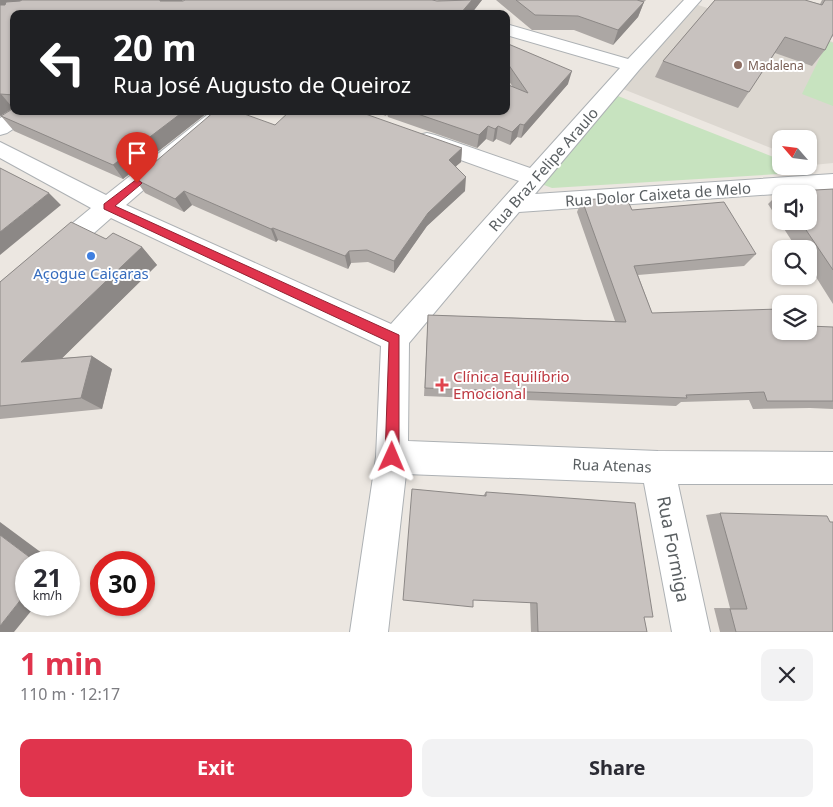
<!DOCTYPE html>
<html lang="en">
<head>
<meta charset="utf-8">
<style>
  body { margin:0; font-family:"Noto Sans",sans-serif; background:#f2f2f3; color:#2b2b33; height:100vh; display:flex; flex-direction:column; font-size:19px; white-space:nowrap }
  * { box-sizing:border-box; margin:0 }
  p { font-size:16px; color:#7c7c81 }
  .icon { flex:none; width:28px; height:28px; fill:none; stroke:currentColor; stroke-width:2; stroke-linecap:round; stroke-linejoin:round }
  .map { position:relative; height:632px; overflow:hidden }
  .sheet { display:flex; flex-direction:column; background:#fff; flex:1 }
  .sheet>* { flex:none }
  .top-card { position:absolute; left:10px; top:10px; width:500px; height:105px; border-radius:10px; box-shadow:0 1px 4px #0004; background:#202124; color:#fff; overflow:hidden }
  .needle { width:32px; rotate:298deg }
  .fabs { position:absolute; left:772px; top:130px; display:grid; gap:10px }
  .fabs a { display:grid; place-items:center; width:45px; height:45px; border-radius:10px; background:#fff; box-shadow:0 1px 4px #0004; font-size:25px }
  .speed { position:absolute; left:15px; top:551px; display:flex; gap:10px; font-size:25px; font-weight:700; text-align:center }
  .speed>* { display:grid; place-content:center; width:65px; height:65px; border-radius:50%; background:#fff; box-shadow:0 1px 4px #0004; line-height:1 }
  .speed small { font-size:12px; font-weight:400 }
  .speed .limit { border:8px solid #d22; background:#fff; color:#111 }
  .pin { position:absolute; display:grid; place-items:center; width:42px; height:42px; color:#fff; margin:-51px -21px; border-radius:50% 50% 50% 0; rotate:-45deg; box-shadow:0 0 5px #0007 }
  .pin .icon { rotate:45deg }
  .me { position:absolute; width:55px; margin:-28px; rotate:1deg; stroke-linejoin:round; filter:drop-shadow(0 0 4px #0008) }
  .turn { display:flex; align-items:center; gap:18px; height:105px; padding:0 20px; font-size:22px }
  .turn .icon { width:65px; height:65px; stroke-width:2.5 }
  .turn b { display:block; font-size:35px; line-height:42px }
  .round { display:grid; place-items:center; flex:none; width:52px; height:52px; border-radius:10px; background:#f2f2f3 }
  .headline { display:flex; align-items:center; justify-content:space-between; height:85px; padding:0 20px }
  h1 { font-size:30px; font-weight:700; line-height:38px; color:#e0344d }
  .action { display:flex; gap:10px; margin-top:auto; padding:10px 20px }
  .action a { flex:1; height:58px; border-radius:10px; background:#e0344d; color:#fff; font-size:20px; font-weight:700; line-height:58px; text-align:center }
  .action a+a { background:#f2f2f3; color:#2b2b33 }
  .map>svg:first-child { display:block }
  .education { fill:#dcd7d0 }
  .green { fill:#c7e3bf }
  .lines { fill:none; stroke-linecap:round; stroke-linejoin:round }
  .minor-casing { stroke:#adb1b4; stroke-width:2 }
  .minor { fill:#fff; fill-rule:evenodd }
  .wall { fill:#aca7a4; fill-rule:evenodd }
  .shaded-wall { fill:#8c8886 }
  .building { fill:#c8c2bf; stroke:#8c8886 }
  .route { fill:#e0344d; stroke:#922232 }
  .education-dot { fill:#8d6e63; stroke:#fff; stroke-width:2 }
  .shop-dot { fill:#3f7fe0; stroke:#fff; stroke-width:2 }
  .health-dot { fill:#e0444e; stroke:#fff; stroke-width:2 }
  .labels { text-anchor:middle; dominant-baseline:central; stroke-width:4; stroke-linejoin:round; paint-order:stroke }
  .far-education-label { font-size:12px; fill:#785e54; stroke:#fff; text-anchor:start }
  .street-label { font-size:15px; fill:#5a5f62; stroke:#fff }
  .shop-label { font-size:15px; fill:#366cbe; stroke:#fff }
  .health-label { font-size:15px; fill:#be3a42; stroke:#fff; text-anchor:start }
  .near-street-label { font-size:18px; fill:#5a5f62; stroke:#fff }
</style>
</head>
<body>
<div class="map">
<svg width="833" height="632" viewBox="0 0 833 632">
  <rect width="100%" height="100%" fill="#ece7e1"/>
  <!-- education -->
  <path class="education" d="M 698,5 L 799,37 L 804,32 L 833,42 L 833,163 L 813,165 L 809,163 L 809,139 L 781,139 L 781,152 L 623,89 Z"/>
  <!-- green -->
  <path class="green" d="M 828,41 L 833,43 L 833,106 L 802,94 Z
    M 618,96 L 781,160 L 781,166 L 795,166 L 798,169 L 795,173 L 552,188 L 544,185 L 543,180 Z"/>
  <g class="lines">
    <defs>
      <path id="minor" d="M 684,0 L 701,0 L 639,70 L 535,194 L 833,174 L 833,190 L 519,212 L 409,343 L 408,441 L 658,451 L 833,452 L 833,484 L 678,484 L 710,632 L 672,632 L 644,483 L 406,474 L 388,632 L 350,632 L 376,457 L 381,346 L 111,218 L 10,307 L 0,310 L 0,283 L 91,208 L 0,158 L 0,142 L 106,195 L 212,111 L 235,111 L 126,205 L 391,324 L 519,181 L 419,145 L 416,140 L 419,135 L 427,133 L 435,135 L 530,168 L 620,68 L 506,35 L 506,24 L 628,59 Z
        M 14,110 L 36,111 L 33,116 L 7,133 L 0,135 L 0,118 Z"/>
    </defs>
    <!-- minor casing -->
    <use href="#minor" class="minor-casing"/>
    <!-- minor -->
    <use href="#minor" class="minor"/>
  </g>
  <!-- wall -->
  <path class="wall" d="M 0,0 L 183,0 L 182,1 L 183,1 L 185,0 L 432,0 L 437,1 L 439,1 L 434,0 L 482,0 L 471,14 L 14,14 L 14,108 L 0,116 Z
    M 496,0 L 646,0 L 644,2 L 638,17 L 613,45 L 574,30 L 532,30 Z
    M 715,0 L 805,0 L 820,4 L 822,0 L 833,0 L 833,37 L 832,36 L 825,50 L 812,66 L 775,53 L 738,108 L 655,77 L 663,61 Z
    M 506,43 L 568,84 L 521,138 L 517,137 L 510,145 L 496,139 L 493,142 L 486,139 L 477,148 L 388,117 L 387,114 L 386,116 L 372,111 L 506,111 L 513,87 L 506,77 Z
    M 207,113 L 123,179 L 14,131 L 1,116 Z
    M 275,125 L 462,148 L 461,162 L 456,166 L 465,191 L 427,226 L 394,273 L 368,262 L 351,263 L 348,269 L 278,240 L 276,242 L 192,205 L 184,212 L 145,193 L 135,179 Z
    M 833,189 L 833,304 L 809,266 L 809,249 L 797,249 L 768,204 L 780,192 ZM 781,194 L 809,221 L 781,221 Z
    M 582,200 L 632,210 L 756,254 L 744,266 L 638,275 L 652,313 L 781,331 L 833,327 L 833,409 L 810,408 L 753,409 L 749,400 L 681,402 L 676,406 L 424,396 L 428,315 L 615,321 L 577,212 Z
    M 106,239 L 142,247 L 157,265 L 62,358 L 92,356 L 112,369 L 102,409 L 0,419 L 0,282 Z
    M 486,492 L 644,617 L 647,632 L 531,632 L 530,602 L 473,600 L 403,600 Z
    M 720,513 L 833,632 L 720,632 L 714,608 L 730,608 L 706,515 Z"/>
  <!-- shaded-wall -->
  <path class="shaded-wall" d="M 0,0 L 27,0 L 0,7 Z
    M 160,0 L 183,0 L 167,13 Z
    M 472,0 L 482,0 L 471,14 L 460,14 Z
    M 644,2 L 638,17 L 613,45 L 618,30 Z
    M 572,71 L 568,84 L 521,138 L 524,125 Z
    M 0,94 L 1,94 L 13,108 L 0,116 Z
    M 184,111 L 206,111 L 207,113 L 123,179 L 113,165 Z
    M 520,124 L 517,137 L 510,145 L 512,132 Z
    M 488,126 L 486,139 L 477,148 L 479,135 Z
    M 498,126 L 496,139 L 493,142 L 495,129 Z
    M 462,148 L 461,162 L 448,173 L 449,160 Z
    M 466,177 L 465,191 L 427,226 L 394,273 L 394,261 L 428,213 Z
    M 184,191 L 192,205 L 184,212 L 175,199 Z
    M 49,193 L 61,205 L 0,255 L 0,232 Z
    M 273,228 L 278,240 L 276,242 L 271,229 Z
    M 142,247 L 157,265 L 45,375 L 21,362 Z
    M 349,251 L 351,263 L 348,269 L 345,256 Z
    M 92,356 L 112,369 L 102,409 L 81,398 Z
    M 0,522 L 54,562 L 36,562 L 0,535 Z
    M 26,593 L 26,605 L 36,605 L 14,632 L 0,632 L 0,626 Z"/>
  <!-- building -->
  <path class="building" d="M 22,0 L 160,0 L 160,1 L 183,1 L 185,0 L 432,0 L 437,1 L 472,0 L 460,14 L 14,14 L 14,95 L 0,94 L 0,5 L 5,5 L 6,2 L 20,1 Z
    M 516,0 L 637,0 L 644,2 L 618,30 L 578,16 L 535,15 Z
    M 715,0 L 805,0 L 822,5 L 825,0 L 833,0 L 833,34 L 825,50 L 785,37 L 749,92 L 663,61 Z
    M 506,43 L 572,71 L 524,125 L 520,124 L 512,132 L 498,126 L 495,129 L 488,126 L 479,135 L 409,111 L 506,111 L 506,84 L 528,93 L 506,61 Z
    M 14,108 L 14,111 L 184,111 L 113,165 L 1,116 Z
    M 215,111 L 236,111 L 275,125 L 290,111 L 357,111 L 462,148 L 449,160 L 466,177 L 428,213 L 394,261 L 367,250 L 349,251 L 345,256 L 273,228 L 271,229 L 184,191 L 175,199 L 135,179 Z
    M 0,168 L 49,193 L 0,232 Z
    M 833,189 L 833,270 L 800,221 L 809,221 L 809,194 L 781,194 L 780,192 Z
    M 626,197 L 632,210 L 724,202 L 756,254 L 634,266 L 652,313 L 779,309 L 781,313 L 781,331 L 809,331 L 809,326 L 833,327 L 833,401 L 767,401 L 764,392 L 686,395 L 687,398 L 425,388 L 428,315 L 626,322 L 582,200 Z
    M 71,222 L 106,239 L 113,233 L 142,247 L 21,362 L 92,356 L 81,398 L 0,406 L 0,282 Z
    M 412,489 L 486,496 L 486,492 L 635,503 L 653,617 L 644,617 L 647,632 L 538,632 L 537,603 L 473,600 L 473,607 L 403,600 Z
    M 720,513 L 827,516 L 830,522 L 833,522 L 833,632 L 736,632 L 730,609 L 747,609 Z
    M 0,535 L 36,562 L 26,562 L 26,593 L 0,626 Z"/>
  <!-- route -->
  <path class="route" d="M 137,179 L 142,183 L 140,185 L 115,206 L 399,335 L 399,457 L 397,462 L 392,464 L 387,462 L 385,457 L 389,342 L 104,209 L 104,204 Z"/>
  <!-- markers -->
  <circle class="education-dot" cx="738" cy="65" r="5"/>
  <circle class="shop-dot" cx="91" cy="256" r="5"/>
  <path class="health-dot" d="M439.5 377.5h5v5h5v5h-5v5h-5v-5h-5v-5h5z"/>
  <g class="labels">
    <!-- far-education labels -->
    <g class="far-education-label">
      <text x="748" y="65">Madalena</text>
    </g>
    <!-- street labels -->
    <g class="street-label">
      <text transform="translate(543 169) rotate(-49)">Rua Braz Felipe Araulo</text>
      <text transform="translate(658 194) rotate(-4)">Rua Dolor Caixeta de Melo</text>
      <text transform="translate(612 465) rotate(2)">Rua Atenas</text>
    </g>
    <!-- shop labels -->
    <g class="shop-label">
      <text x="91" y="273">Açogue Caiçaras</text>
    </g>
    <!-- health labels -->
    <g class="health-label">
      <text x="453" y="376">Clínica Equilíbrio<tspan x="453" dy="17">Emocional</tspan></text>
    </g>
    <!-- near-street labels -->
    <g class="near-street-label">
      <text transform="translate(674 549) rotate(79)">Rua Formiga</text>
    </g>
  </g>
</svg>
<div class="fabs">
<a><svg class="needle" viewBox="-14 -14 28 28"><path d="M0-13l5 13h-10z" fill="#e53935"/><path d="M0 13l5-13h-10z" fill="#7c7c81"/></svg></a>
<a><svg class="icon" aria-label="sound" viewBox="0 0 24 24"><path d="M4 9h4l5-4v14l-5-4H4zM17 9q2 3 0 6"/></svg></a>
<a><svg class="icon" aria-label="search" viewBox="0 0 24 24"><circle cx="10" cy="10" r="6"/><path d="M15 15l6 6"/></svg></a>
<a><svg class="icon" aria-label="layers" viewBox="0 0 24 24"><path d="M12 4l9 5-9 5-9-5zM3 14l9 5 9-5"/></svg></a>
</div>
<div class="speed"><div>21<small>km/h</small></div><div class="limit">30</div></div>
<div class="pin" style="left:137px;top:183px;background:#d93025"><svg class="icon" aria-label="arrive" viewBox="0 0 24 24"><path d="M6 21V4h12l-3 4 3 4H6"/></svg></div>
<svg class="me" style="left:392px;top:457px" viewBox="-20 -20 40 40"><path d="M0-17L14 15 0 8-14 15z" fill="#e0344d" stroke="#fff" stroke-width="4"/></svg>
<div class="top-card">
<div class="turn"><svg class="icon" aria-label="left" viewBox="0 0 24 24"><path d="M17 20v-9H6M10 6l-5 5 5 5"/></svg><div><b>20 m</b>Rua José Augusto de Queiroz</div></div>
</div>
</div>
<section class="sheet">
<div class="headline"><div><h1>1 min</h1><p>110 m · 12:17</p></div><a class="round"><svg class="icon" aria-label="close" viewBox="0 0 24 24"><path d="M6 6l12 12M18 6L6 18"/></svg></a></div>
<div class="action"><a>Exit</a><a>Share</a></div>
</section>
</body>
</html>
